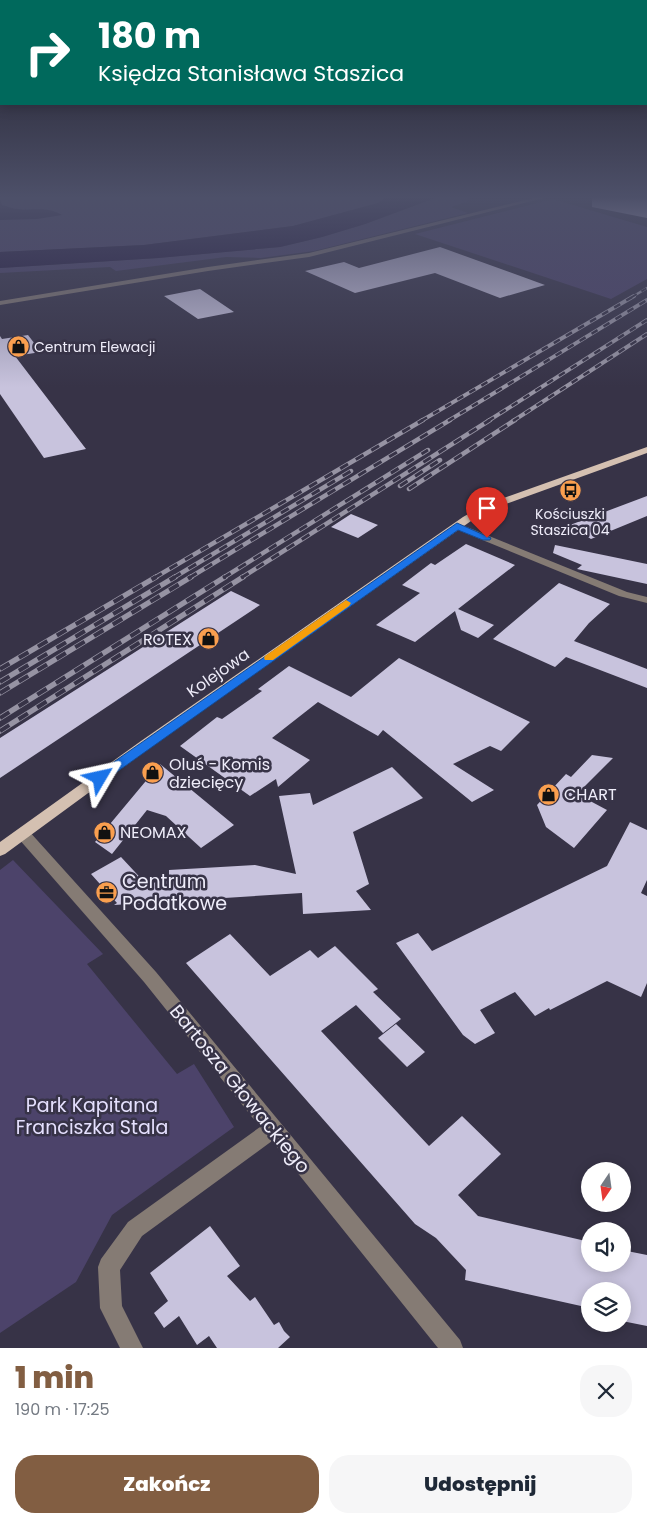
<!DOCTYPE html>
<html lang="pl">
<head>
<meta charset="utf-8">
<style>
  body { margin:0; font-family:Poppins,sans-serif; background:#f6f6f7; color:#1f2937; height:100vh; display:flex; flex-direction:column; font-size:19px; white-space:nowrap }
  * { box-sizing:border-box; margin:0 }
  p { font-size:16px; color:#747a83 }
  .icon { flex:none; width:28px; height:28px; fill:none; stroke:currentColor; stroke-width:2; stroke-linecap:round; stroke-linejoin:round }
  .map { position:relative; height:1348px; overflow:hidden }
  .panel { display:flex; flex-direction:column; background:#fff; flex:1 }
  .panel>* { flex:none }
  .hud { position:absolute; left:0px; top:0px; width:648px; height:105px; box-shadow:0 2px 12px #0003; background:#00695c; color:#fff; overflow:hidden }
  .needle { width:32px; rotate:193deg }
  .controls { position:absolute; left:581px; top:1162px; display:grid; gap:10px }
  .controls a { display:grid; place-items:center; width:50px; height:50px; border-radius:50%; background:#fff; box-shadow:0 2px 12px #0003; font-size:25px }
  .pin { position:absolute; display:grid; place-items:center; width:42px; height:42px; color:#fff; margin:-51px -21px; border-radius:50% 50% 50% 0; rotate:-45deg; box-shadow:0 0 5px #0007 }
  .pin .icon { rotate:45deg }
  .me { position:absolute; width:55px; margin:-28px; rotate:54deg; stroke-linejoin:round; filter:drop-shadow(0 0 4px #0008) }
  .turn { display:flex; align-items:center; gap:18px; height:105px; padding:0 15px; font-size:22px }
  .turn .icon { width:65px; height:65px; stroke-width:2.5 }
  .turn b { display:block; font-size:35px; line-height:42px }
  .round { display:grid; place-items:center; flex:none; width:52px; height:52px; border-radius:20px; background:#f6f6f7 }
  .overview { display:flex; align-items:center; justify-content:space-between; height:85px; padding:0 15px }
  h1 { font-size:30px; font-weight:800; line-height:38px; color:#825e42 }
  .action { display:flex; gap:10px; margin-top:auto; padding:10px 15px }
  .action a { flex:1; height:58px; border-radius:20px; background:#825e42; color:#fff; font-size:20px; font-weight:800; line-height:58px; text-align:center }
  .action a+a { background:#f6f6f7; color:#1f2937 }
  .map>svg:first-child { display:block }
  .green { fill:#4c436a }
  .water { fill:#21163d }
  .building { fill:#c8c3dd }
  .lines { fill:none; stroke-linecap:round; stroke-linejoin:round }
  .minor { fill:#857b74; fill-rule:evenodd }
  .major { fill:#d4c0b1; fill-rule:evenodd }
  .rail-far3-casing { stroke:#9693a3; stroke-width:2.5 }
  .rail-far2-casing { stroke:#9693a3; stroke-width:4 }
  .rail-far1-casing { stroke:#9693a3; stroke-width:4.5 }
  .rail-casing { stroke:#9693a3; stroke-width:5.5 }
  .rail-far3 { stroke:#373347; stroke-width:2; stroke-dasharray:5.5; stroke-linecap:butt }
  .rail-far2 { stroke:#373347; stroke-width:2.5; stroke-dasharray:7; stroke-linecap:butt }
  .rail-far1 { stroke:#373347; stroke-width:3; stroke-dasharray:9; stroke-linecap:butt }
  .rail { stroke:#373347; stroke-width:4; stroke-dasharray:11; stroke-linecap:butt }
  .route { fill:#1a73e8; stroke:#114b97 }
  .slow { fill:#f59e0b }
  .labels { text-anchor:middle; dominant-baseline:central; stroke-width:5; stroke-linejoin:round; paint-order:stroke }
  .far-poi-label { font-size:14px; fill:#efedfa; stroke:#373347; text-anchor:start }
  .poi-label { font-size:16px; fill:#efedfa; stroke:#373347; text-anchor:start }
  .street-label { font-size:16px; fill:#efedfa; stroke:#373347 }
  .near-poi-label { font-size:19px; fill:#efedfa; stroke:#373347; text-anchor:start }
  .near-street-label { font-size:19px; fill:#efedfa; stroke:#373347 }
  .near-park-label { font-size:19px; fill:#e5e0fe; stroke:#373347 }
</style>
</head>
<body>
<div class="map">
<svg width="647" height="1348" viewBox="0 0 647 1348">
  <rect width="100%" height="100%" fill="#373347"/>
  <!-- green -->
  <path class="green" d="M 0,198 L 385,198 L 378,203 L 293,226 L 144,245 L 0,252 Z
    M 435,198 L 469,198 L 466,202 L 451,207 L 468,213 L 314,251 L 261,258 L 226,257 L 116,271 L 110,267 L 0,273 L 0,268 L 158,258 L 280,247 L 322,237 L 365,224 Z
    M 553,199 L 647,227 L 647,279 L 611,299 L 415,234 Z
    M 13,860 L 103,954 L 87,964 L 177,1074 L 194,1064 L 234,1127 L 112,1215 L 76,1282 L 0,1333 L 0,870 Z"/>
  <!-- water -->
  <path class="water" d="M 385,198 L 435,198 L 365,224 L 322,237 L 280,247 L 158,258 L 0,268 L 0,252 L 144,245 L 293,226 L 378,203 Z
    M 0,200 L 2,205 C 7,206 13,209 18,209 C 35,211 46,206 62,215 L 37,219 L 0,220 Z"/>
  <!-- building -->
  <path class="building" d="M 592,198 L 647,198 L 647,218 L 592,207 Z
    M 440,247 L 545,285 L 500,298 L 435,273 L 355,293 L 305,271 L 344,262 L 359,268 Z
    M 200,289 L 234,312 L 198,319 L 164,296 Z
    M 28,335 L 41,352 L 15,356 L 86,449 L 44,458 L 0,394 L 0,336 L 2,339 Z
    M 647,496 L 647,516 L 591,539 L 570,525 Z
    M 351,514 L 378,525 L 358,538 L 331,527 Z
    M 466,544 L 515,565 L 458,609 L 494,625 L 478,638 L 461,630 L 455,611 L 415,642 L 376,625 L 420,593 L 402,585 L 431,563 L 435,565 Z
    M 555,545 L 647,564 L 647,584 L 577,569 L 582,565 L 553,553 Z
    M 559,583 L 610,604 L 589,623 L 574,641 L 647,669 L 647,688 L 566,657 L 555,667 L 493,639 Z
    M 231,591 L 260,605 L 0,778 L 0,738 Z
    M 399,658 L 530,722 L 501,751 L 490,746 L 453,764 L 494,790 L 472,802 L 383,730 L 378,736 L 318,702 L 272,738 L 310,760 L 278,787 L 276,779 L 250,796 L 180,746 L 217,717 L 222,719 L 262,691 L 258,689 L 289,666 L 351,697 Z
    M 592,755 L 613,758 L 577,794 L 607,810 L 574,848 L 546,827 L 537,805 L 566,774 L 571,777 Z
    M 160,764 L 234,825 L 201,848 L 166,816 L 147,810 L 112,854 L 95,842 Z
    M 392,767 L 423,798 L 353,832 L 369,884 L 356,891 L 371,910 L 303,914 L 302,893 L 114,905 L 117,903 L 91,874 L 121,857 L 148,886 L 169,875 L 169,870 L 255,865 L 296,874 L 279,796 L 310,793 L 313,805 Z
    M 630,822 L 647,830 L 647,880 L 641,893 L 647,896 L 647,983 L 641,997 L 607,981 L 550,1010 L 549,1008 L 535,1016 L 515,992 L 480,1010 L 495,1033 L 475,1044 L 463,1035 L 396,943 L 418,933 L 432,951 L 607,866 Z
    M 230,934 L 270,976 L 310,950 L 318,958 L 335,946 L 378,989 L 373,992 L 401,1019 L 383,1033 L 356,1005 L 321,1031 L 429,1146 L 462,1116 L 501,1154 L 458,1195 L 478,1216 L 590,1242 L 590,1264 L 622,1264 L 622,1250 L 647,1255 L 647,1326 L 622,1321 L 622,1291 L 590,1291 L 590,1308 L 465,1280 L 466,1270 L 436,1238 L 415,1224 L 186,963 Z
    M 396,1024 L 425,1052 L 407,1067 L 378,1038 Z
    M 210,1226 L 240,1266 L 227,1276 L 250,1301 L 255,1297 L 274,1325 L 279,1322 L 284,1331 L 290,1337 L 278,1348 L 217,1348 L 209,1336 L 197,1345 L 179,1316 L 164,1328 L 154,1313 L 168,1301 L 150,1273 Z"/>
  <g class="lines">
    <!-- minor -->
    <path class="minor" d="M 534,198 L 544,198 L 309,257 L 208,271 L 0,305 L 0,301 L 208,267 L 309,253 Z
      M 457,523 L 627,592 L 647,597 L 647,603 L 619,596 L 453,528 L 452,526 Z
      M 23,828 L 28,830 L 156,972 L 460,1340 L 463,1348 L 438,1348 L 272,1141 L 142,1236 L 120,1270 L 122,1306 L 143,1348 L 120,1348 L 100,1308 L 98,1267 L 101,1259 L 128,1222 L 260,1127 L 144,982 L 18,838 L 16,834 L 18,830 Z"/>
    <!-- major -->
    <path class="major" d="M 647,447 L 647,453 L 492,509 L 471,521 L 151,747 L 5,854 L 0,856 L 0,842 L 141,741 L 463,517 L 484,505 Z"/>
    <defs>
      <path id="rail-far3" d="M 632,297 L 647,288"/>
      <path id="rail-far2" d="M 421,421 L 634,296
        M 448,421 L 647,300
        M 488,421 L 647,320
        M 513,421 L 647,334"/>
      <path id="rail-far1" d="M 400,486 L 440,460
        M 409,489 L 515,420
        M 154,578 L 423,420
        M 173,578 L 351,471
        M 189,578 L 450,420
        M 223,578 L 428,450
        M 241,578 L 490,420"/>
      <path id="rail" d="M 0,669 L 156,577
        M 0,682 L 175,577
        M 0,693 L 191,577
        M 0,718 L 225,577
        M 0,731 L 243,577"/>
    </defs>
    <!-- rail-far3 casing -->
    <use href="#rail-far3" class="rail-far3-casing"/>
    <!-- rail-far2 casing -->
    <use href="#rail-far2" class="rail-far2-casing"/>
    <!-- rail-far1 casing -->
    <use href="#rail-far1" class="rail-far1-casing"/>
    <!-- rail casing -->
    <use href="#rail" class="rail-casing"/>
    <!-- rail-far3 -->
    <use href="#rail-far3" class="rail-far3"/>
    <!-- rail-far2 -->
    <use href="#rail-far2" class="rail-far2"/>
    <!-- rail-far1 -->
    <use href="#rail-far1" class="rail-far1"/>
    <!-- rail -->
    <use href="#rail" class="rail"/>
  </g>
  <!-- sky -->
  <linearGradient id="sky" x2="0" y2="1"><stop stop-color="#1e1c27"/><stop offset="0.51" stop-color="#4d5069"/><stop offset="1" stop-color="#4d5069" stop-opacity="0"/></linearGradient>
  <rect width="647" height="387" fill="url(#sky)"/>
  <!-- route -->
  <path class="route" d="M 457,523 L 491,538 L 490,540 L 483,540 L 458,530 L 104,781 L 95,781 L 93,778 L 95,775 Z"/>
  <!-- slow -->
  <path class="slow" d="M 346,600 L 351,603 L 349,606 L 273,660 L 265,660 L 264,658 L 265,656 Z"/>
  <!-- icons -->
  <defs>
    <symbol id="shop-disc" viewBox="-11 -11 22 22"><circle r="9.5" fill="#fa9f4f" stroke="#373347"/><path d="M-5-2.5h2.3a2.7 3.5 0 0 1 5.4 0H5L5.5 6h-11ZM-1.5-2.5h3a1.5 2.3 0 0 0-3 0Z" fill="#111"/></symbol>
    <symbol id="bus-disc" viewBox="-11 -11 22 22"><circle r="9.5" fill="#fa9f4f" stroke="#373347"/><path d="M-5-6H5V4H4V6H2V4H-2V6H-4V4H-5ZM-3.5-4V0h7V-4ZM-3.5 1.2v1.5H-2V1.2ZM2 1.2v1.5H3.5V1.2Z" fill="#111"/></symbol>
    <symbol id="office-disc" viewBox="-11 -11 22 22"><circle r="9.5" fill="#fa9f4f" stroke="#373347"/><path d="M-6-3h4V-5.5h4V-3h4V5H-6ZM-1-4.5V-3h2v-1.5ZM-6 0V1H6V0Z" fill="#111"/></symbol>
  </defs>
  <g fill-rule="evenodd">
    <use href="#shop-disc" x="6" y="334" width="25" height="25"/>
    <use href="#bus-disc" x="558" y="478" width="25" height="25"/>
    <use href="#shop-disc" x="196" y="626" width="25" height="25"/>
    <use href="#shop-disc" x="140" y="760" width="25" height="25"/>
    <use href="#shop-disc" x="536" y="782" width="25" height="25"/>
    <use href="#shop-disc" x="92" y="820" width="25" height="25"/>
    <use href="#office-disc" x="94" y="880" width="25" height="25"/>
  </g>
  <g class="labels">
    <!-- far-poi labels -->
    <g class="far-poi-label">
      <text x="34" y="347">Centrum Elewacji</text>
      <text x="570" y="514" text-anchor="middle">Kościuszki<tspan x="570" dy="16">Staszica 04</tspan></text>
    </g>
    <!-- poi labels -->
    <g class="poi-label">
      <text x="192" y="639" text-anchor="end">ROTEX</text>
      <text x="169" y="764">Oluś - Komis<tspan x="169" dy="18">dziecięcy</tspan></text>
      <text x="564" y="794">CHART</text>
      <text x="120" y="832">NEOMAX</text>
    </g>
    <!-- street labels -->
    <g class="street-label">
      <text transform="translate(218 673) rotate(-35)">Kolejowa</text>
    </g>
    <!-- near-poi labels -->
    <g class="near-poi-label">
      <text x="122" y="881">Centrum<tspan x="122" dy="22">Podatkowe</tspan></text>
    </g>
    <!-- near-street labels -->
    <g class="near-street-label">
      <text transform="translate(240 1089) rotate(51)">Bartosza Głowackiego</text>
    </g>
    <!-- near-park labels -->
    <g class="near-park-label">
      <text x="92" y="1105">Park Kapitana<tspan x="92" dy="22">Franciszka Stala</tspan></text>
    </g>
  </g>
</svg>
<div class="controls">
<a><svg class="needle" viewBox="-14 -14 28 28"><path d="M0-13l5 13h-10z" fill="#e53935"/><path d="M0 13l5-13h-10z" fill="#747a83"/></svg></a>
<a><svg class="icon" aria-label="sound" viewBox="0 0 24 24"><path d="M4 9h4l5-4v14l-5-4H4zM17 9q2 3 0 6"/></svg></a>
<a><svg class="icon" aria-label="layers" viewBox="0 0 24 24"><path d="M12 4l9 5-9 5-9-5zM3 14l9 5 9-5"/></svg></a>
</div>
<div class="pin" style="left:487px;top:538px;background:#d93025"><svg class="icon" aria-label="arrive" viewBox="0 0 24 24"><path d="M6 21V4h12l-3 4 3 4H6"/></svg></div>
<svg class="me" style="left:100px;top:778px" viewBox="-20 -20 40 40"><path d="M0-17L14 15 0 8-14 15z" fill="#1a73e8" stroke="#fff" stroke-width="4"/></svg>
<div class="hud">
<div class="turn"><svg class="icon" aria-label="right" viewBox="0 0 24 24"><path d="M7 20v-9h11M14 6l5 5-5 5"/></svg><div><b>180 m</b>Księdza Stanisława Staszica</div></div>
</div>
</div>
<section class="panel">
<div class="overview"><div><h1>1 min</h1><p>190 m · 17:25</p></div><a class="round"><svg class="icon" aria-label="close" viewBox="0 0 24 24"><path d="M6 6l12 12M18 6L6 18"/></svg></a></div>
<div class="action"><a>Zakończ</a><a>Udostępnij</a></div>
</section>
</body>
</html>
